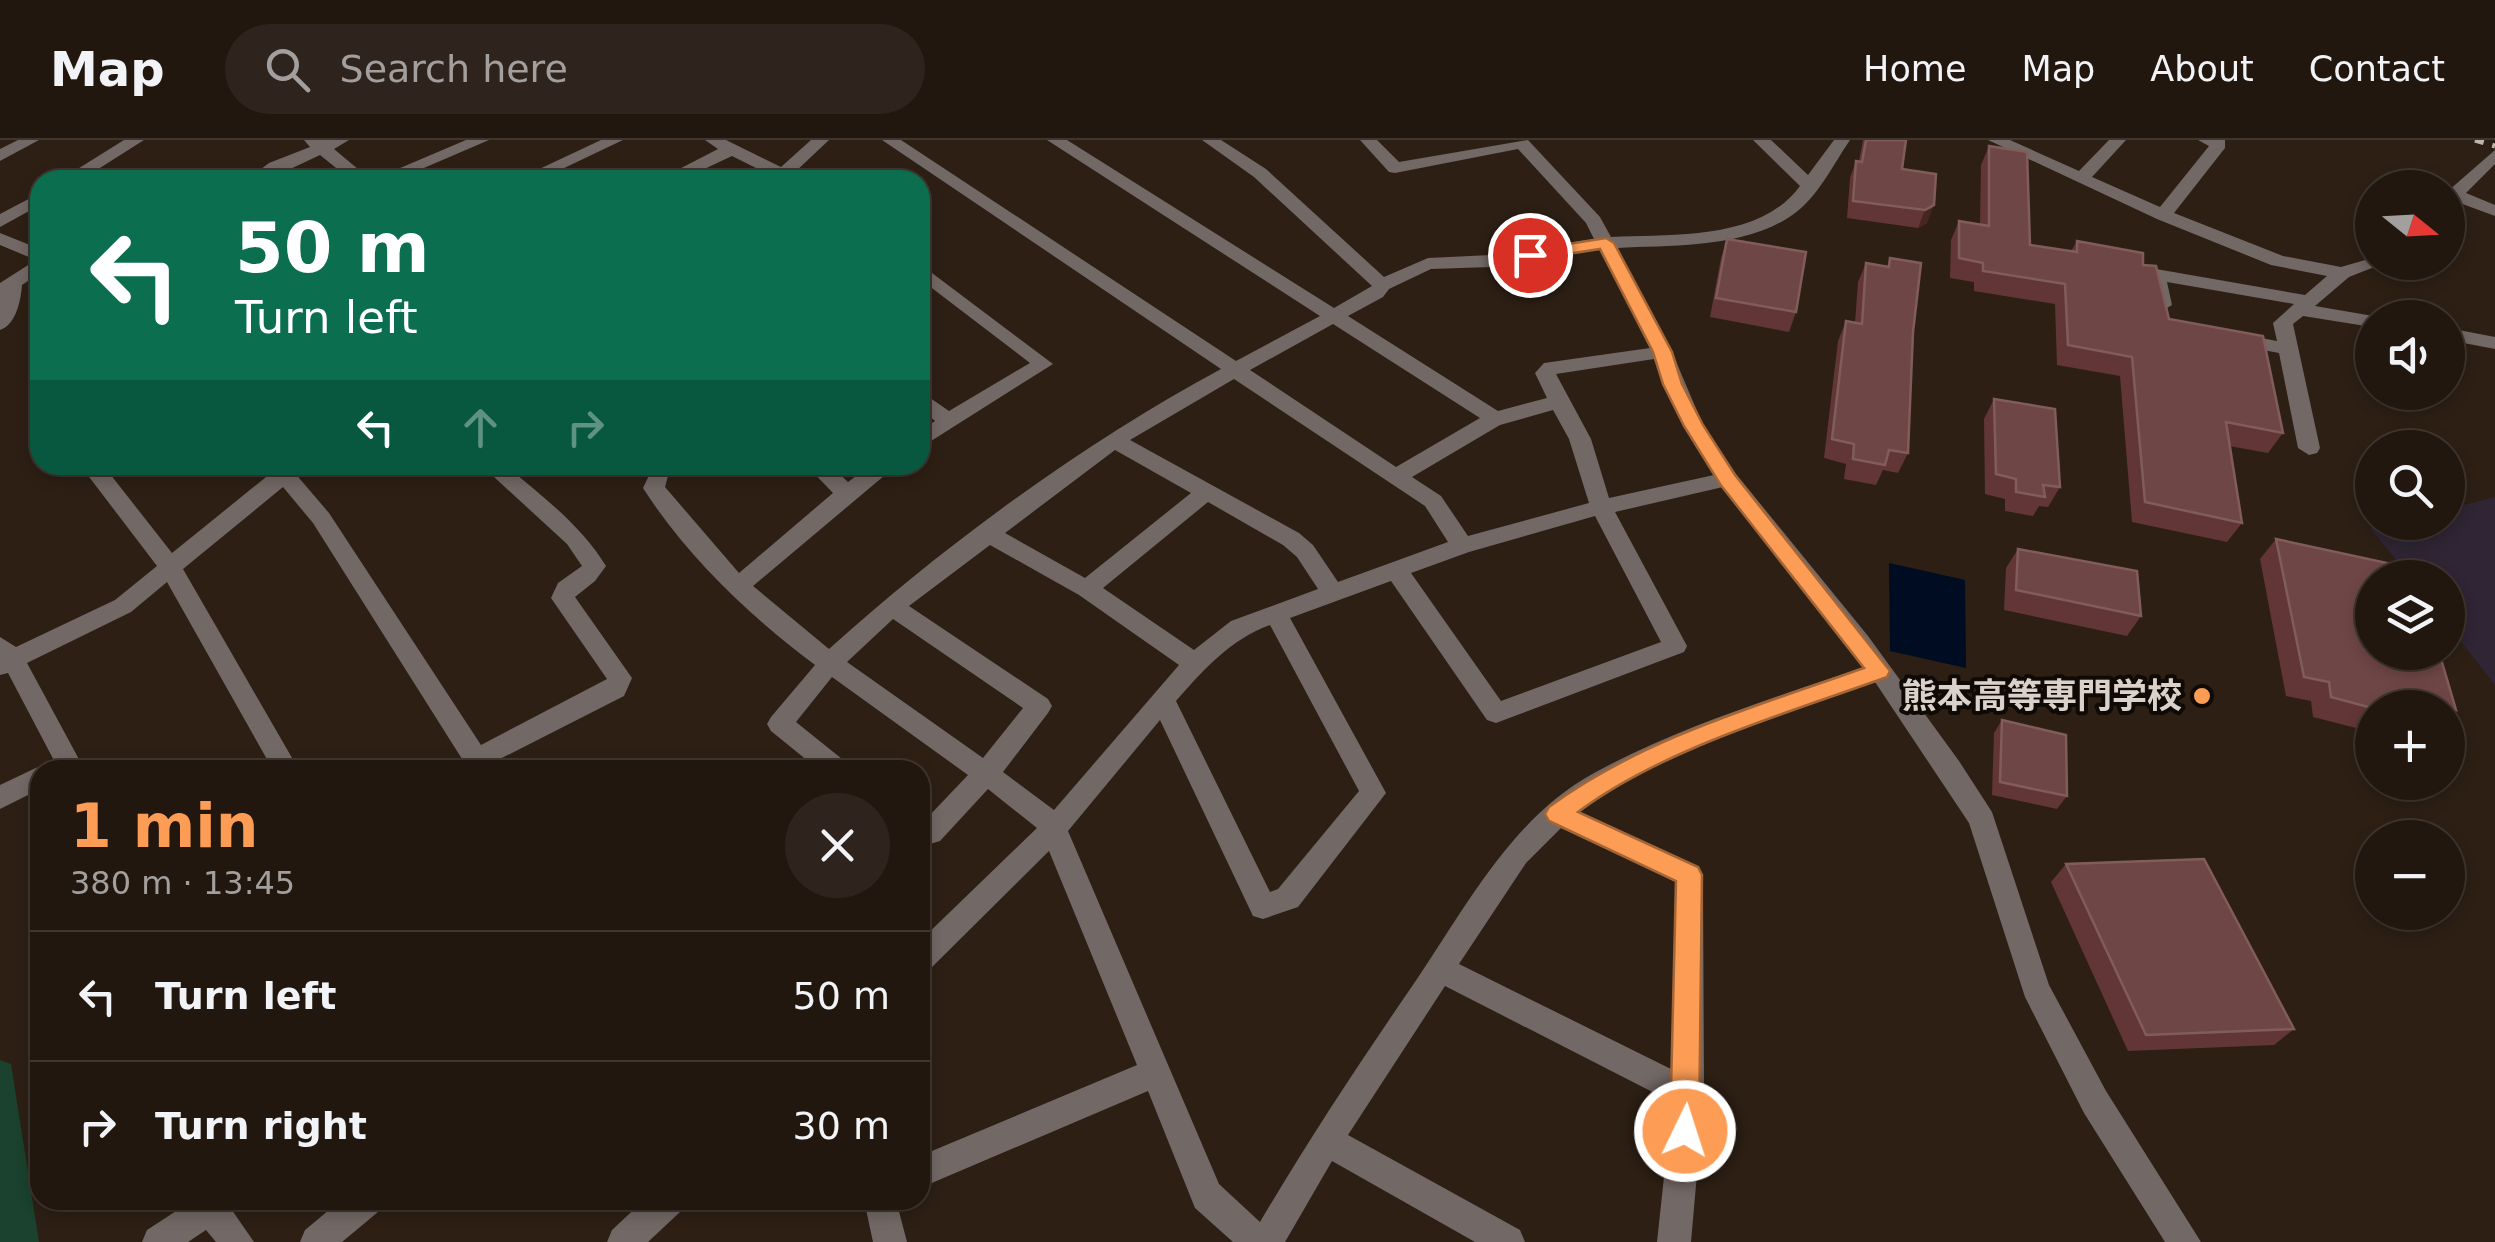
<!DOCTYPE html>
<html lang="en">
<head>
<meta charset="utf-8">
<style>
  body { margin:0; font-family:"DejaVu Sans","Noto Sans JP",sans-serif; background:#2e241d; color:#f1f3f6; height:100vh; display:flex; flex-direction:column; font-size:38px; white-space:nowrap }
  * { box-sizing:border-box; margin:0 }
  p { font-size:32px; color:#a29f9e }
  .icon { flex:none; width:55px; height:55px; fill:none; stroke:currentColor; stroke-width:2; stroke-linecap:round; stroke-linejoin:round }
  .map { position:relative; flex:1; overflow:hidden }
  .side { position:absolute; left:30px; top:620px; width:900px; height:450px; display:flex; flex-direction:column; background:#22170f; border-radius:30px; box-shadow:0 5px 15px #0003,0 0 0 2px #3f362f }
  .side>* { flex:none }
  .banner { position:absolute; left:30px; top:30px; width:900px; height:305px; border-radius:30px; box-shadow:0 5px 15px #0003,0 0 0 2px #3f362f; background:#0b6e4f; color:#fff; overflow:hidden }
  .needle { width:65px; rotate:108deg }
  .controls { position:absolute; left:2355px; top:30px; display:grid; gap:20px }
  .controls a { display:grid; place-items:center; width:110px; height:110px; border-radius:50%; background:#22170f; box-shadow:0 5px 15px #0003,0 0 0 2px #3f362f; font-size:50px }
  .pin { position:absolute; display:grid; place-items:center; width:85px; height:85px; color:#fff; margin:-42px; border:5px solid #fff; border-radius:50%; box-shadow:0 2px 10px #0007 }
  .me { position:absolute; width:110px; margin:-55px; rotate:4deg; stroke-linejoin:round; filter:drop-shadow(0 0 8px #0008) }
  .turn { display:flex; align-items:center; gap:35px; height:210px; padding:0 40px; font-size:45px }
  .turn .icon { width:130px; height:130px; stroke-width:2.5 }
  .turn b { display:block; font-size:70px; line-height:85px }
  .lanes { display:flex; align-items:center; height:95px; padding:0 40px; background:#0003; justify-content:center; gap:50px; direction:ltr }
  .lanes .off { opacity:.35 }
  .round { display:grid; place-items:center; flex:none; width:105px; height:105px; border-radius:52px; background:#2e241d }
  .summary { display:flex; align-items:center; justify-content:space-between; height:170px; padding:0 40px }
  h1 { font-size:60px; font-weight:800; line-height:75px; color:#fd9d55 }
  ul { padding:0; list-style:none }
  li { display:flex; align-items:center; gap:30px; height:130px; padding:0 40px; border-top:2px solid #3f362f }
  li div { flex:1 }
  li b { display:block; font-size:38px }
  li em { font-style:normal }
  header { display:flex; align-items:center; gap:60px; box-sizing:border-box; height:140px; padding:0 50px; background:#22170f; border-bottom:2px solid #3f362f }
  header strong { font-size:48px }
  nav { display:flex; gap:55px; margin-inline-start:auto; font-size:35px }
  .search { width:700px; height:90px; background:#2e241d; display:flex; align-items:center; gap:25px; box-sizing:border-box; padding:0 35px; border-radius:55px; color:#a29f9e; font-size:38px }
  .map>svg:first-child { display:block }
  .medical { fill:#2f2534 }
  .green { fill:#1a422e }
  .water { fill:#000c22 }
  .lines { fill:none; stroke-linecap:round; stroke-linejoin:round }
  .minor { fill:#726866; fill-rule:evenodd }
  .rail { stroke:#beb4ac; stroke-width:5; stroke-dasharray:9 9; stroke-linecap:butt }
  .wall { fill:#623636 }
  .shaded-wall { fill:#472622 }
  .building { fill:#6f4646; stroke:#805c5b; stroke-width:2.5 }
  .route { fill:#fd9d55; stroke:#a46637; stroke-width:2.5 }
  .poi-dot { fill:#fd9d55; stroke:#100a06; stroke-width:4 }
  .labels { text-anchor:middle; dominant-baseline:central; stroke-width:8; stroke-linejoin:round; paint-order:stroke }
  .poi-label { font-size:35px; font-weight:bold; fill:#dad1ca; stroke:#100a06; text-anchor:end }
</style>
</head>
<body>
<header>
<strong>Map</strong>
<div class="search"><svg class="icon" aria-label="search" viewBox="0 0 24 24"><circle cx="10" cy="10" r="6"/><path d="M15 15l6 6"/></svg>Search here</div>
<nav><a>Home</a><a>Map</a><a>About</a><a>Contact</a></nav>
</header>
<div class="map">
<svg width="2495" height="1102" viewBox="0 0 2495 1102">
  <rect width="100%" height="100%" fill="#2d1f14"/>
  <!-- medical -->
  <path class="medical" d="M 2495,357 L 2495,545 L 2448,485 L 2448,438 L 2410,437 L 2370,388 L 2393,383 L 2448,382 L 2448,369 Z"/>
  <!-- green -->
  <path class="green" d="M 0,920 L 11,924 L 39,1102 L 0,1102 Z"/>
  <!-- water -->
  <path class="water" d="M 1889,423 L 1965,440 L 1966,528 L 1890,511 Z"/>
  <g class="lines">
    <!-- minor -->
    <path class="minor" d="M 18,0 L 39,0 L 0,21 L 0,9 Z
      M 124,0 L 144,0 L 81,40 L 60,40 Z
      M 304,0 L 349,0 L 334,9 L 371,40 L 351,40 L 320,15 L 267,40 L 247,40 L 269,23 L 310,7 Z
      M 466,0 L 489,0 L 396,40 L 372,40 Z
      M 601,0 L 623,0 L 539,40 L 516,40 Z
      M 705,0 L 726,0 L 781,27 L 811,0 L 829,0 L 794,33 L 803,40 L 768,40 L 772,36 L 732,16 L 681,40 L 658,40 L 718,9 Z
      M 882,0 L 901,0 L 1236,221 L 1320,176 L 1047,0 L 1067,0 L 1334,168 L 1372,146 L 1254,37 L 1202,0 L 1221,0 L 1266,29 L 1384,137 L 1428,118 L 1491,115 L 1594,99 L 1586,83 L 1518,9 L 1395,33 L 1389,32 L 1360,0 L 1377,0 L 1399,22 L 1528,0 L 1600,77 L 1611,97 C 1672,94 1760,101 1800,46 L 1753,0 L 1771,0 L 1808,35 L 1834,0 L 1850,0 C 1835,22 1820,52 1800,69 C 1753,109 1675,105 1617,108 L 1672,212 L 1703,285 L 1736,334 L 1868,496 L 1959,621 L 1992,672 L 2049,845 L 2106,951 L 2201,1102 L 2165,1102 L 2084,973 L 2025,857 L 1969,683 L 1875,542 C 1778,577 1662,611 1580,672 L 1699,727 L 1703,735 L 1704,954 L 1691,1102 L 1657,1102 L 1672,962 L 1445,846 L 1348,995 L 1520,1090 L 1525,1102 L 1475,1102 L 1332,1021 L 1285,1102 L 1233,1102 L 1195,1068 L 1148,951 L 920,1048 L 920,1016 L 1137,925 L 1049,711 L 930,829 L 920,833 L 920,801 L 1037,688 L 988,649 L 940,701 L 930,704 L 920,701 L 920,676 L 927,678 L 968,635 L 832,537 L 796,582 L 847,623 L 851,630 L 819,630 L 771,591 L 767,584 L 771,577 L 815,525 C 750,476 687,417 643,348 L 654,325 L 678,325 L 668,336 L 665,347 L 739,433 L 833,353 L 806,325 L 830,325 L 848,342 L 871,325 L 897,325 L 753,446 L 829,509 C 944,405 1084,303 1221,229 ZM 1600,109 L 1650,208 L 1544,223 L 1535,233 L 1547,258 L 1498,271 L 1348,176 L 1383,157 L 1389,149 L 1431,129 L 1491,127 ZM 1333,184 L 1480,278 L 1396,327 L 1250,230 ZM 1654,219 L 1683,285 L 1714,335 L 1609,358 L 1591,299 L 1556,234 ZM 1234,239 L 1425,366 L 1448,402 L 1338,442 L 1313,405 L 1299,393 L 1130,300 ZM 1553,270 L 1569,299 L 1589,363 L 1468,396 L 1441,356 L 1412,337 L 1500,285 ZM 1115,310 L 1191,353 L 1085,438 L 1005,393 ZM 1723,347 L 1864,527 C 1774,558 1678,587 1594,633 C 1513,677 1467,765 1417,839 C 1362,919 1309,999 1260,1082 L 1219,1044 L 1068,691 L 1160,580 L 1253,776 L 1263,779 L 1298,767 L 1386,653 L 1290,478 L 1391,441 L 1487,580 L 1496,583 L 1684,512 L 1687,506 L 1615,372 ZM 1208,362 L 1283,405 L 1297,417 L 1318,449 L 1231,481 L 1194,510 L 1103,448 ZM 1595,376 L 1661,502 L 1501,561 L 1411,433 L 1469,412 ZM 990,405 L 1079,455 L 1179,525 L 1054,670 L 1003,632 L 1048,573 L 1052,566 L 1048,559 L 909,466 ZM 893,479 L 1023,568 L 983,618 L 847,522 ZM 1270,485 L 1359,651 L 1278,749 L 1270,752 L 1176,561 C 1203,530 1231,499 1270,485 ZM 1561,688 L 1675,741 L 1673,930 L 1459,824 L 1526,723 Z
      M 1988,0 L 2010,0 L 2079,31 L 2109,0 L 2126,0 L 2092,37 L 2160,67 L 2209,6 L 2198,0 L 2225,0 L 2225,8 L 2174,73 L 2283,116 L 2341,127 L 2372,118 L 2372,122 L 2387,122 L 2349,137 L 2315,166 L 2379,177 L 2372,178 L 2372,187 L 2303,176 L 2293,184 L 2320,308 L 2317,313 L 2309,315 L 2298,308 L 2279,213 L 2227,203 L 2224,199 L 2234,193 L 2277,201 L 2273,183 L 2294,164 L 2167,142 L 2172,165 L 2162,171 L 2152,165 L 2147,135 L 2156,129 L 2305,155 L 2327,136 L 2271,125 L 2157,79 Z
      M 2495,10 L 2495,24 L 2466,53 L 2495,65 L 2495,76 L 2457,62 L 2448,66 L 2448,51 Z
      M 40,53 L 40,65 L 0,87 L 0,74 Z
      M 0,93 L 40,109 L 40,133 L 22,145 C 21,160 16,185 0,190 L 0,143 L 36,120 L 0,105 Z
      M 920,124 L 1053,224 L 920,308 L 920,291 L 935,281 L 920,268 L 920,251 L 949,271 L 1030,223 L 920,139 Z
      M 2448,188 L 2495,197 L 2495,209 L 2448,200 Z
      M 80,325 L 103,325 L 172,413 L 271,333 L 265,325 L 288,325 L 329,373 L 481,605 L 607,539 L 551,458 L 558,443 L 582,426 L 567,404 L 481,325 L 505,325 C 542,356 581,385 606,426 L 595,441 L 575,457 L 632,538 L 624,556 L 492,623 L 496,630 L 469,630 L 313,383 L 283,347 L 183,429 L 299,630 L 273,630 L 167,442 L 131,472 L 27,523 L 81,623 L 77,630 L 59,630 L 8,533 L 0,535 L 0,497 L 16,507 L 115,460 L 157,426 Z
      M 40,626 L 50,630 L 40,630 L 40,649 L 0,669 L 0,645 Z
      M 193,1060 L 225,1060 L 254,1102 L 216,1102 L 206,1090 L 188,1102 L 142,1102 L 147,1090 Z
      M 341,1060 L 382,1060 L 378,1072 L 342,1102 L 300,1102 L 305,1090 Z
      M 644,1060 L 684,1060 L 680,1072 L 648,1102 L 607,1102 L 612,1090 Z
      M 864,1060 L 896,1060 L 907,1102 L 873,1102 Z"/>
    <!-- rail -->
    <path class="rail" d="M 2475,0 L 2495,6"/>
  </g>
  <!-- wall -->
  <path class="wall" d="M 1863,0 L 1906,0 L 1902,29 L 1936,34 L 1927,83 L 1918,88 L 1847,78 L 1850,38 L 1856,21 L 1859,21 Z
    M 1989,6 L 2030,105 L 2071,111 L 2077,101 L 2143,125 L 2169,179 L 2283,293 L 2268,313 L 2229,306 L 2242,383 L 2227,402 L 2132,382 L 2120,236 L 2057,225 L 2055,164 L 1974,151 L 1974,142 L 1950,138 L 1951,100 L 1959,81 L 1980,84 L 1981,25 Z
    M 1727,99 L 1796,172 L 1789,192 L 1710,177 L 1721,118 Z
    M 1890,118 L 1913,192 L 1908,313 L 1898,333 L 1883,330 L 1876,345 L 1844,339 L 1846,324 L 1824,318 L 1838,201 L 1846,181 L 1855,183 L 1858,142 L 1866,123 L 1887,126 Z
    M 1994,259 L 2060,347 L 2048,367 L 2039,366 L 2033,376 L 2005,371 L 2005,359 L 1985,354 L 1984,279 Z
    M 2276,399 L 2456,570 L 2448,578 L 2448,568 L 2372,568 L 2372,592 L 2313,577 L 2311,561 L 2286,556 L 2260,419 Z
    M 2018,409 L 2141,476 L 2127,496 L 2004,470 L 2006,428 Z
    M 2002,580 L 2067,656 L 2057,669 L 1992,655 L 1994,593 Z
    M 2066,724 L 2294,889 L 2274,905 L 2128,911 L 2051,742 Z"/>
  <!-- shaded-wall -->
  <path class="shaded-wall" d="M 1934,65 L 1927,83 L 1918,88 L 1925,70 Z"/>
  <!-- building -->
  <path class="building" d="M 1866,0 L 1906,0 L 1902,29 L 1936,34 L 1934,65 L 1925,70 L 1853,61 L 1856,21 L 1862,22 Z
    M 1989,6 L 2027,12 L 2030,105 L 2077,112 L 2077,101 L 2143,113 L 2143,125 L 2156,126 L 2169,179 L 2263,196 L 2283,293 L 2226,282 L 2242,383 L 2145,362 L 2132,217 L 2068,205 L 2065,144 L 1983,131 L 1983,123 L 1959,118 L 1959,81 L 1989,86 Z
    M 1727,99 L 1806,112 L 1796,172 L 1716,158 Z
    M 1890,118 L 1921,123 L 1913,192 L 1908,313 L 1889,310 L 1885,325 L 1853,319 L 1854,304 L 1832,299 L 1846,181 L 1862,184 L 1866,123 L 1889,127 Z
    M 1994,259 L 2055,269 L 2060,347 L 2043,345 L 2045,357 L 2016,352 L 2016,339 L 1996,334 Z
    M 2276,399 L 2415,429 L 2418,438 L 2372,438 L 2372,512 L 2439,512 L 2456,570 L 2448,568 L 2425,565 L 2425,568 L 2372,568 L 2331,557 L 2329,542 L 2304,537 Z
    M 2018,409 L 2137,431 L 2141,476 L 2016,450 Z
    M 2002,580 L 2066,595 L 2067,656 L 2000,642 Z
    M 2204,719 L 2294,889 L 2146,895 L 2066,724 Z"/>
  <!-- route -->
  <path class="route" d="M 1606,98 L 1614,103 L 1672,212 L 1682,244 L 1703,285 L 1735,335 L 1890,531 L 1887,537 C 1788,573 1662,609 1578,672 L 1698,727 L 1702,735 L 1699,991 L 1695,1001 L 1685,1005 L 1675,1001 L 1670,991 L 1676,741 L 1549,681 L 1545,674 L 1549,667 C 1641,599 1757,566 1864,528 L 1720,344 L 1684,286 L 1663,244 L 1653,212 L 1600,109 L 1530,120 L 1521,115 L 1530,110 Z"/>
  <!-- markers -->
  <circle class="poi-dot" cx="2202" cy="556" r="10"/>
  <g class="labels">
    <!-- poi labels -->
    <g class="poi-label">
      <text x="2182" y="556">熊本高等専門学校</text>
    </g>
  </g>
</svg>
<div class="controls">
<a><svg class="needle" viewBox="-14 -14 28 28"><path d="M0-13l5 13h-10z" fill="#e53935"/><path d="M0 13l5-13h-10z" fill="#a29f9e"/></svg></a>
<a><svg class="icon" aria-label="sound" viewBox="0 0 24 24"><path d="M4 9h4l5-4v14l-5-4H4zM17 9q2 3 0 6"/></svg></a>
<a><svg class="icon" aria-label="search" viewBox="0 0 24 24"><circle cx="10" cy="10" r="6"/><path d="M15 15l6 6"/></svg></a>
<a><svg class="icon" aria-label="layers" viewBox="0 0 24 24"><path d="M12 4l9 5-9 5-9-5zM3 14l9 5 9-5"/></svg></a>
<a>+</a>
<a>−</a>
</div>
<div class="pin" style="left:1530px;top:115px;background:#d93025"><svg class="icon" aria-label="arrive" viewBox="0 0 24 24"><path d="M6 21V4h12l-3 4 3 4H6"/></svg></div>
<svg class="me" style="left:1685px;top:991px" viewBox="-20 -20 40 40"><circle r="17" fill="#fd9d55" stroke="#fff" stroke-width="3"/><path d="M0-11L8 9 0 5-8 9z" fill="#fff"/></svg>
<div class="banner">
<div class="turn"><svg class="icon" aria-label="left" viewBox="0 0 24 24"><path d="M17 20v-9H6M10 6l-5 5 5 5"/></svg><div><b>50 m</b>Turn left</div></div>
<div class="lanes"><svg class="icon" aria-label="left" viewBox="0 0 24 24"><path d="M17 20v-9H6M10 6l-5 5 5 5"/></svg><svg class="icon off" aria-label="ahead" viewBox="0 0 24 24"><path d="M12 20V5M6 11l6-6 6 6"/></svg><svg class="icon off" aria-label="right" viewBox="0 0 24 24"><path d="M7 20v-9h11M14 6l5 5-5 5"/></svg></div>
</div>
<section class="side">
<div class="summary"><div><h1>1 min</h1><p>380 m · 13:45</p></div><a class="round"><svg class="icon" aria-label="close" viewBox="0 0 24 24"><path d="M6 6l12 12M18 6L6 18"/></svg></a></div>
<ul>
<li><svg class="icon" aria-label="left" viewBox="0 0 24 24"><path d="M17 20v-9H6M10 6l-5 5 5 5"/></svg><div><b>Turn left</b></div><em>50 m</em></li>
<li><svg class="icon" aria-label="right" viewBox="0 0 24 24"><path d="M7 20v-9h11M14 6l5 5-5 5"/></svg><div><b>Turn right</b></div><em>30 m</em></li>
</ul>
</section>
</div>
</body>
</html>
